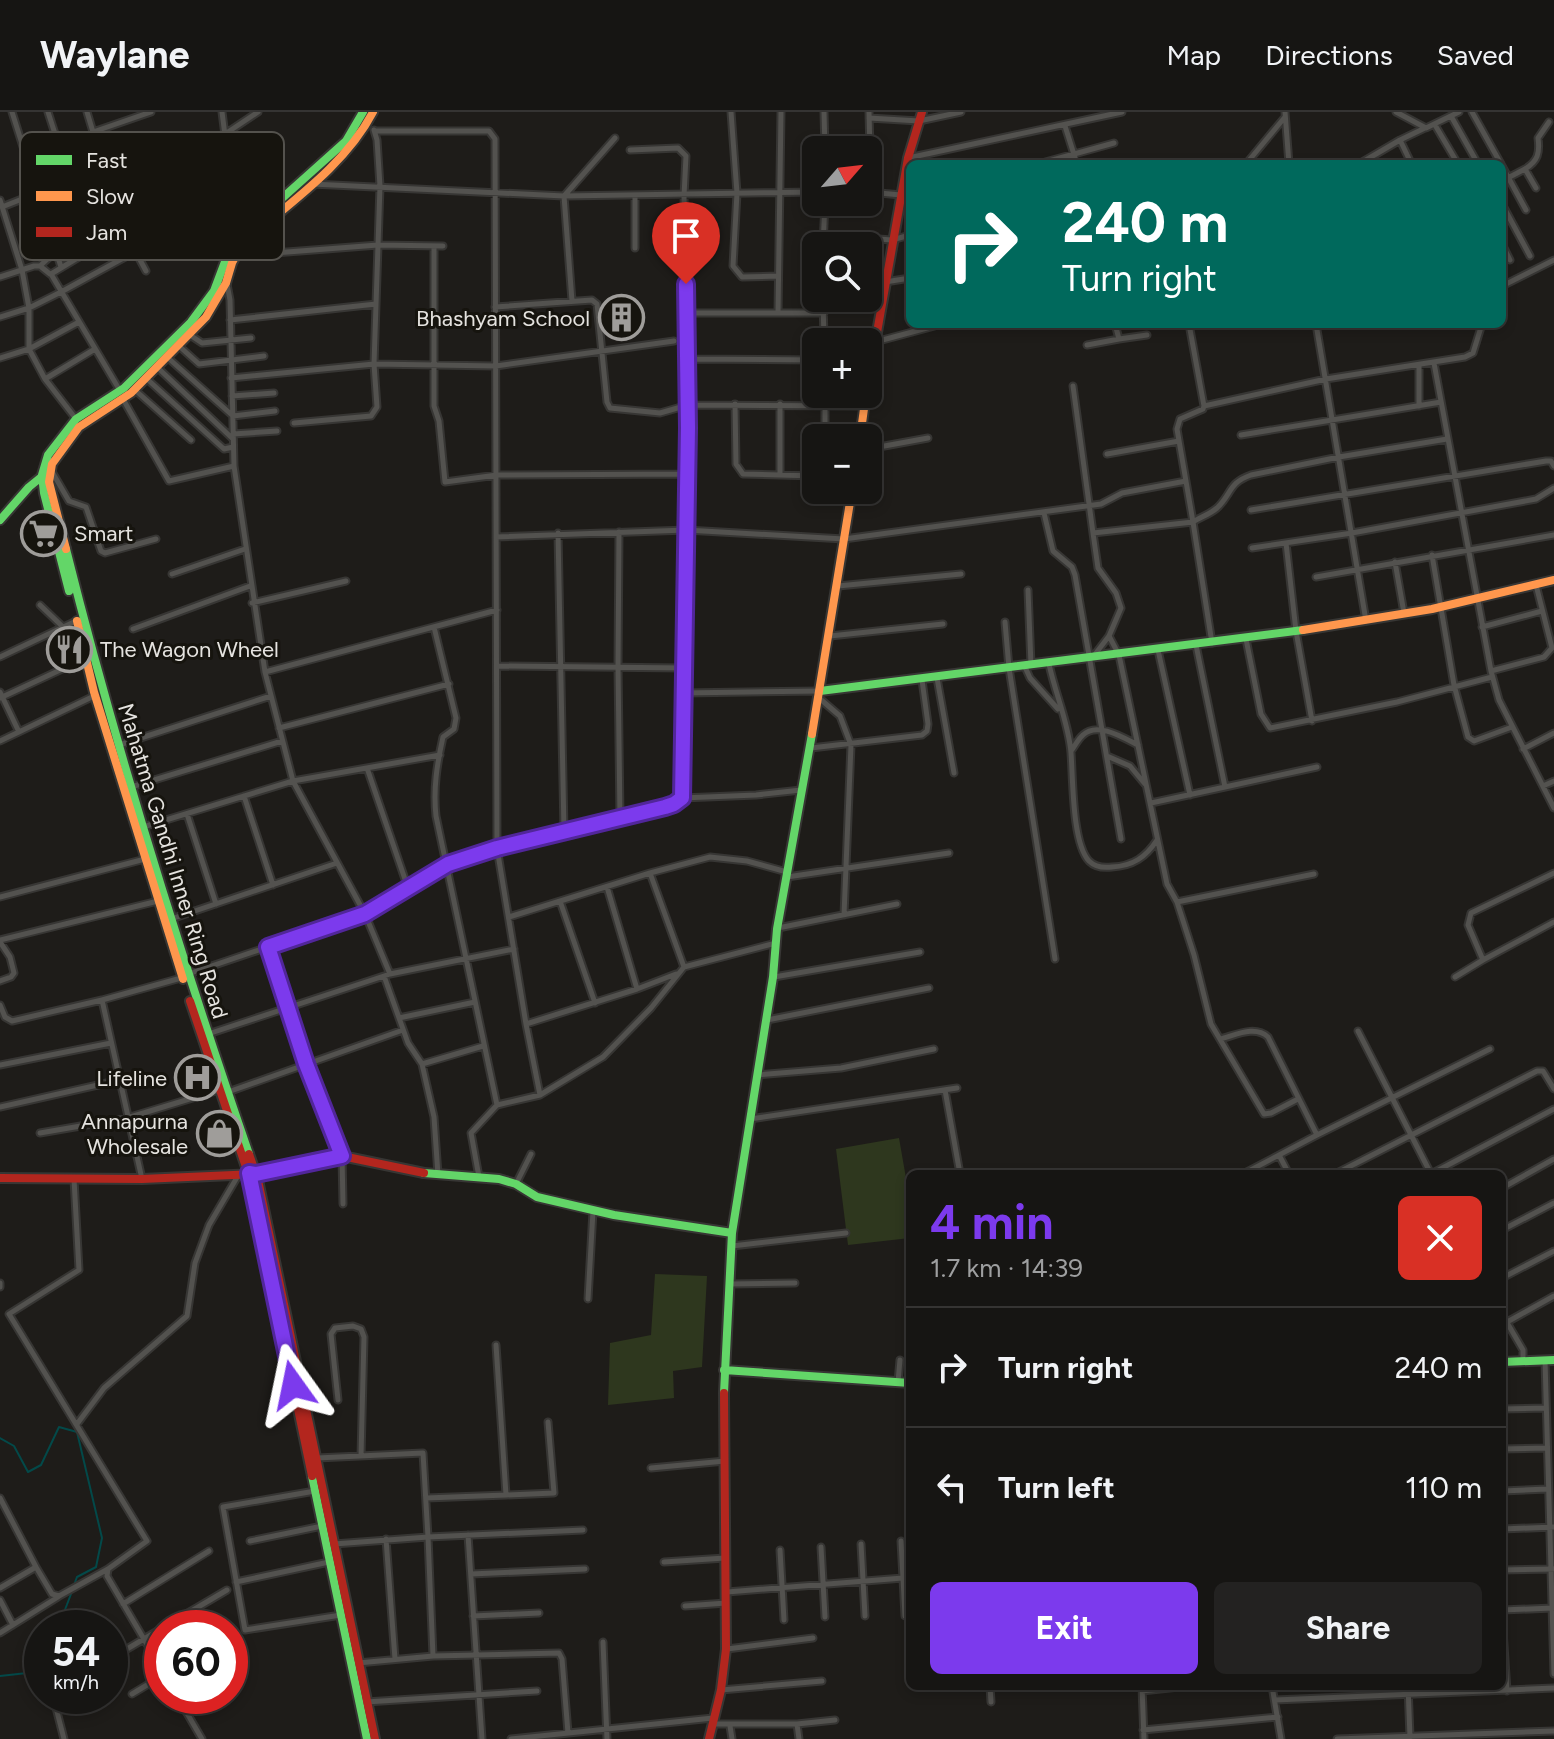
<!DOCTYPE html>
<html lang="en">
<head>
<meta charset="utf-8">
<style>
  body { margin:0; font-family:Figtree,sans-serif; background:#232221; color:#f1f3f6; height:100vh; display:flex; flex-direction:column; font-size:30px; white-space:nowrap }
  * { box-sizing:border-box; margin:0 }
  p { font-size:26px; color:#9e9fa0 }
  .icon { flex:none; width:44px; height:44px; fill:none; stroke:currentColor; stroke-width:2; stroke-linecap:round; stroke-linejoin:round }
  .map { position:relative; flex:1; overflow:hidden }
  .side { position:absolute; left:906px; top:1058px; width:600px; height:520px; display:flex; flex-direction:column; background:#161513; border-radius:12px; box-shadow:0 4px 12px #0003,0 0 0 2px #353433 }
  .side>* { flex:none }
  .banner { position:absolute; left:906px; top:48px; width:600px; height:168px; border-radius:12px; box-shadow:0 4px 12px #0003,0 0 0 2px #353433; background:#00695c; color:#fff; overflow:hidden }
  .needle { width:52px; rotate:62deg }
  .tools { position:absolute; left:802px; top:24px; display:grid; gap:16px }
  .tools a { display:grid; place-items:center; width:80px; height:80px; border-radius:12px; background:#161513; box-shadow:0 4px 12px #0003,0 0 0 2px #353433; font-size:40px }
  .speed { position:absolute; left:24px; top:1498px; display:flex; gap:16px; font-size:40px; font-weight:700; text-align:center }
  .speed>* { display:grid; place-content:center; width:104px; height:104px; border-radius:50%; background:#161513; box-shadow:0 4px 12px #0003,0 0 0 2px #353433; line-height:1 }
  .speed small { font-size:20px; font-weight:400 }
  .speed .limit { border:12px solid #d22; background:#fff; color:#111 }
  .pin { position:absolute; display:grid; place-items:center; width:68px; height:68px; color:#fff; margin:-82px -34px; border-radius:50% 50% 50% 0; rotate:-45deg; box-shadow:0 0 8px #0007 }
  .pin .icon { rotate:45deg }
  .me { position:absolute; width:88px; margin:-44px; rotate:348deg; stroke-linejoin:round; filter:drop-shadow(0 0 6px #0008) }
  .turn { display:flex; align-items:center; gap:28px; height:168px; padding:0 24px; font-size:36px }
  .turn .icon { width:104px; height:104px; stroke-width:2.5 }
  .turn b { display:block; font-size:56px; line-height:68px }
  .round { display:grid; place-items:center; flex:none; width:84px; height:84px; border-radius:12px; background:#232221 }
  .head { display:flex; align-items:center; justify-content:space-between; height:136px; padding:0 24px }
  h1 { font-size:48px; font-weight:700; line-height:60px; color:#7c3aed }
  .primary-button { display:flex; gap:16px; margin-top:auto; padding:16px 24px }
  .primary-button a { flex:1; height:92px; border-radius:12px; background:#7c3aed; color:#fff; font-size:32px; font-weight:700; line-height:92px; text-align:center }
  .primary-button a+a { background:#232221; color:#f1f3f6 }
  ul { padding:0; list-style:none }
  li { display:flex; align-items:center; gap:24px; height:120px; padding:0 24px; border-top:2px solid #353433 }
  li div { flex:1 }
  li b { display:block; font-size:30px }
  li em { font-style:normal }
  header { display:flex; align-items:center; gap:48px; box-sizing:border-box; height:112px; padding:0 40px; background:#161513; border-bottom:2px solid #353433 }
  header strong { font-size:38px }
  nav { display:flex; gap:44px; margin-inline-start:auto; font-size:28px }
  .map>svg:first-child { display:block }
  .green { fill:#2e371e }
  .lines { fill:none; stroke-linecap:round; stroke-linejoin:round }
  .stream { stroke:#034949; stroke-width:2 }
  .street-casing { stroke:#373634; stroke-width:9 }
  .fast-casing { stroke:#373634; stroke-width:12 }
  .slow-casing { stroke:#373634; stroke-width:12 }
  .jam-casing { stroke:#373634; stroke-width:12 }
  .street { stroke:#53524f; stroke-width:5 }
  .fast { stroke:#63d668; stroke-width:8 }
  .slow { stroke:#ff974d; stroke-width:8 }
  .jam { stroke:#b3261e; stroke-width:8 }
  .route-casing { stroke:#51269a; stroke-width:20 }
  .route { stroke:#7c3aed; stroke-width:14 }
  .labels { text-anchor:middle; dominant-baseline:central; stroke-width:6; stroke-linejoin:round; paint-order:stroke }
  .poi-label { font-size:22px; fill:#e5e3df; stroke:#16140e; text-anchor:end }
  .street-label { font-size:22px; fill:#e5e3df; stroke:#16140e }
  .key { fill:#16140e; stroke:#54524d; stroke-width:2 }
  .key-label { font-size:22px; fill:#e5e3df }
</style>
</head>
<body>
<header>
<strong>Waylane</strong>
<nav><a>Map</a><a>Directions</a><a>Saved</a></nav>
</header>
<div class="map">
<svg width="1554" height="1627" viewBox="0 0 1554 1627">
  <rect width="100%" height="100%" fill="#1e1c19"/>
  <!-- green -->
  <path class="green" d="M 899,1026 L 910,1089 L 910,1126 L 848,1133 L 836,1037 Z
    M 655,1162 L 707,1164 L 702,1255 L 673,1259 L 674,1286 L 608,1293 L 610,1231 L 651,1223 Z"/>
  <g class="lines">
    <!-- stream -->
    <path class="stream" d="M 0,1326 L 14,1334 L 28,1360 L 41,1353 L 59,1315 L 77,1320 L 102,1426 L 96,1455 L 77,1465 L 74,1473
      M 58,1516 L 71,1482
      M 0,1564 L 27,1561 L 42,1545"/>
    <defs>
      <path id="street" d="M 12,0 L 61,155
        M 48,0 L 92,137
        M 87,0 L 93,20 L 151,0
        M 222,0 L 229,55 L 228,111 L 232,130
        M 731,0 L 737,81 L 733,154 L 742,165 L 778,164
        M 824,0 L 825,38
        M 869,0 L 871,80
        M 1285,0 L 1289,52
        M 1396,0 L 1426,16 L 1459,0
        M 1472,0 L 1501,52
        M 1451,4 L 1478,52
        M 869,6 L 919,9 L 961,0
        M 1435,13 L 1458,52
        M 1065,14 L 1077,52
        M 375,19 L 489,19 L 495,27 L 497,736 L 526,912 L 540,983
        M 225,22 L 258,0
        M 630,38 L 678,36 L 686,44 L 684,84 L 688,293 L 864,294
        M 908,46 L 1122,0
        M 1411,51 L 1400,28 L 1425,16
        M 1038,52 L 1114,31
        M 1246,52 L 1285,5
        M 1359,52 L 1400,28
        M 1502,54 L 1526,98
        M 1525,57 C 1538,49 1540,41 1538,26 L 1549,10
        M 1502,69 L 1525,57 L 1536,76
        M 312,72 L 564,84 L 816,80
        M 869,80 L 901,83
        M 635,84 L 635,136
        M 0,88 L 22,158 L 29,196 L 29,237 L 45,267 L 76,307
        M 1502,92 L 1530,144
        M 2,95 L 37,81
        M 124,118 L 146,159
        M 822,123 L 892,128 L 910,123
        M 1502,132 L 1510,148
        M 823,134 L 825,90
        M 434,135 L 434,294 L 439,309 L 445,370 L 497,363 L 687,362
        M 236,144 L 378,133 L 443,134
        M 40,154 L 56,139
        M 0,165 L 34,154 L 40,154 L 50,162
        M 885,170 L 910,166
        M 1502,174 L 1554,148
        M 823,186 L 824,230
        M 572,189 L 564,84 L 615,26
        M 687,201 L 824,201
        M 778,201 L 781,0
        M 0,205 L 29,196 L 61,180 L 230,88
        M 230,208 L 376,192
        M 1115,212 L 1119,227 L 1147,223
        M 1316,212 L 1366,509
        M 190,223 L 202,231 L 251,226
        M 875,230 L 942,212
        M 1087,233 L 1119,227
        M 179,234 L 199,252 L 264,244
        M 167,245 L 233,304 L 275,299
        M 0,246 L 29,237 L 79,210
        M 688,247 L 816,248
        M 1434,251 L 1491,559 L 1499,588 L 1554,696
        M 158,256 L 232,326
        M 231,266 L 374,252 L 496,254 L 674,229
        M 45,267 L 95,237
        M 147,267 L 224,337 L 233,335
        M 1073,274 L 1093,421 L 1193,410 L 1177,317 L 1180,307 L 1203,297 L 1204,294 L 1189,212
        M 119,277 L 51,162 L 182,83
        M 135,278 L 191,328
        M 232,284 L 274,281
        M 123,287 L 169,369 L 234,354
        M 735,292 L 736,352 L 743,362 L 816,364
        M 1204,294 L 1326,267 L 1465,245 L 1473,241 L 1482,212
        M 1419,294 L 1419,254
        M 294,311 L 371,304 L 377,295 L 374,252 L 380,74 L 377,28 L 374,18
        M 233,322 L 277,319
        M 1241,323 L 1441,290
        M 825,326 L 825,282
        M 868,337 L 928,326
        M 1107,342 L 1179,329
        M 51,358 L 69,389 L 86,395 L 101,439 L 105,441 L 156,427
        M 780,362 L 780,292
        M 1251,398 L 1546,349 L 1551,349 L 1554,354
        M 1044,401 L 1053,439 L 1072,455 L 1075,463 L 1121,727
        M 619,420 L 618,555 L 620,706
        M 558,421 L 564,719
        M 496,425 L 686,418 L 844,427 L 1101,392 L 1122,381 L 1186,369
        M 1286,431 L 1296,519 L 1312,609
        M 1252,436 L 1352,421 L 1536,387 L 1554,376
        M 1432,443 L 1454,573 L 1468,625 L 1474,629 L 1512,615
        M 1395,450 L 1404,501
        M 172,462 L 245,437
        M 1316,465 L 1554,423
        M 838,474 L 961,462
        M 1028,478 L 1031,553
        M 252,491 L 346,469
        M 40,493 L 63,515
        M 1005,510 L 1009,556 L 1055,847
        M 434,515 L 456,606 L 454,617 L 443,625 C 437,652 433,677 436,704 L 497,993
        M 1482,515 L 1542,499
        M 133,517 L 250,474
        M 830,524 L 943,512
        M 1109,524 L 1119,543 L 1167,772 L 1177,790 L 1194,843 L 1211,912 L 1264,1002 L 1271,1001 L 1298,987
        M 1246,527 L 1261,602 L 1270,616 L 1397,590 L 1492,565
        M 1212,531 L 1193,410 C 1201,405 1210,402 1217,396 C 1232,382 1228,371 1251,363 L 1339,345 L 1447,327
        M 1158,538 L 1190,683
        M 0,545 L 76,509
        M 1093,545 L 1109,524 L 1121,496 L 1116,481 L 1098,456 L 1093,421
        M 1049,552 C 1055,581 1069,612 1071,641 C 1073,666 1072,731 1089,749 C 1095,755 1104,756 1112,755 C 1133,754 1146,745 1157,728
        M 497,554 L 684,556
        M 1025,555 L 1030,566 L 1058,597
        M 1491,559 L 1544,545 L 1552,536 L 1536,473
        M 265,560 L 497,498
        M 937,566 L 954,661
        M 0,580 L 19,620
        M 683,581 L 820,579
        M 0,586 L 86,546
        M 819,586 L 840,604 L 851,633 L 844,803
        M 279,616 L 449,572
        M 0,629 L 94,584
        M 119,633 L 271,584
        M 811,636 L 922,623 L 927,619 L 928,612 L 922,568
        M 1523,637 L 1554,621
        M 1071,639 C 1075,634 1078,627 1083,623 C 1097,609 1124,626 1138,633
        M 1107,644 L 1130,654 L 1145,672
        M 367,656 L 408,776
        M 1543,674 L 1554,669
        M 131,675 L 282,629
        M 1225,675 L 1317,655
        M 244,684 L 273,773
        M 682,686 L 756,683 L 801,678
        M 1151,691 L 1225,675 L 1196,533
        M 187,702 L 216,792
        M 143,715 L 293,669 L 440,643
        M 650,761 L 684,855
        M 1554,761 L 1471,801 L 1468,813 L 1483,848 L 1554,810
        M 787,765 L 949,741
        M 607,775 L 637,877
        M 0,785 L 145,747
        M 560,789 L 595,891
        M 1177,790 L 1314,762
        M 509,805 L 650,761 L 710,745 L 747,749 L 787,760
        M 171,807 L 337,751
        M 778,816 L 897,792
        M 0,828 L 158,789
        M 0,830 L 10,845 L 14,861 L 11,865 L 0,869
        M 268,835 L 306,952 L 342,1044 L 343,1092
        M 188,862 L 365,802 L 448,752 L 497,736 L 665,695 L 674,692 L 682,686 L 688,293 L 660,301 L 610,296 L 607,290 L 597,192 L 592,188 L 495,195
        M 390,862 L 514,837
        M 384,864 L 408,931 L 422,952 L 434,1005 L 438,1063
        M 774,865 L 920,840
        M 1455,865 L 1483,848
        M 0,893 L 5,905 L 12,909 L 102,888
        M 399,906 L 475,890
        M 767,908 L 929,876
        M 526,912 L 637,877 L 676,862
        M 1358,919 L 1431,1062
        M 208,922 L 390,862 L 365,802 L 293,669 L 265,560 L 234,354 L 230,188 L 227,172
        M 1220,927 C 1236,923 1255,913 1268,925 L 1317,1023 L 1243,1062
        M 422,952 L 483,934
        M 0,953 L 111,931
        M 757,963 L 841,956 L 934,937
        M 945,978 L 960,1062
        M 228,980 L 403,918
        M 0,995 L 120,968
        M 750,1007 L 957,976
        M 40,1021 L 127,1006 L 219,978
        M 1317,1023 L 1490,937
        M 1279,1043 L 1289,1062
        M 1335,1062 L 1537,959 L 1543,959 L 1554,977
        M 1431,1062 L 1554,997
        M 479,1065 L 471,1021 L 497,993 L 540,983 L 603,945 L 651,896 L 684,855 L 776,831
        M 74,1067 L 79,1158 L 9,1202 L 147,1429 L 108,1457 L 107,1464 L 162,1558
        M 142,1067 L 102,888 L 181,866
        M 516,1072 L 531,1042
        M 1502,1076 L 1554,1047
        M 1502,1118 L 1554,1091
        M 732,1134 L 846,1121
        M 1502,1166 L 1554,1139
        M 0,1171 L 0,1175
        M 730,1172 L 795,1171
        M 588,1187 L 593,1099
        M 1502,1202 L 1523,1238 L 1523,1247
        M 1507,1210 L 1554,1184
        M 1545,1248 L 1554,1562
        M 898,1270 L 900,1248
        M 338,1288 L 331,1222 L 335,1216 L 353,1214 L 361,1217 L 364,1225 L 361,1344
        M 1502,1297 L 1546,1296
        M 77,1312 L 104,1276 L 187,1204 L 195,1151 L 209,1113 L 239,1062
        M 1502,1337 L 1547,1336
        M 317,1346 L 423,1341 L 428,1425 L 334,1432
        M 651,1356 L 725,1349
        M 315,1379 L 223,1395 L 245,1518 L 341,1503
        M 1502,1379 L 1547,1377
        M 506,1383 L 554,1381 L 548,1310
        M 0,1386 L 36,1455
        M 426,1386 L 506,1383 L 496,1233
        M 1502,1417 L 1554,1415
        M 468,1423 L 482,1627
        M 386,1427 L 395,1547
        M 250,1429 L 322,1414
        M 861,1432 L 865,1504
        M 821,1435 L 825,1505
        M 780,1438 L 784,1508
        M 664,1450 L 725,1446
        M 1502,1458 L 1554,1457
        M 471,1462 L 585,1457
        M 903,1466 L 905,1504
        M 236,1470 L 329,1450
        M 0,1476 L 36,1455 L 52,1482 L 59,1484 L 108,1457
        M 727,1480 L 903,1466 L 901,1429
        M 0,1488 L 13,1513
        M 123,1492 L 209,1439
        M 685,1494 L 726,1491
        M 1502,1498 L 1553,1496
        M 1502,1503 L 1507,1579
        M 473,1504 L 539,1501
        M 0,1521 L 58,1485
        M 603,1530 L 607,1627
        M 727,1537 L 813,1526
        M 110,1547 L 227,1478
        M 358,1551 L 433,1544
        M 990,1574 L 991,1590
        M 1142,1574 L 1144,1627
        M 1272,1574 L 1281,1627
        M 1408,1574 L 1410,1625
        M 721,1578 L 822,1569
        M 1142,1579 L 1188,1574
        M 132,1582 L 162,1564
        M 53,1584 L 64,1627
        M 177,1584 L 202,1627
        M 1275,1588 L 1554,1576
        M 366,1590 L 537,1579
        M 713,1612 L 797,1612 L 799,1627
        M 797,1612 L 835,1608
        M 730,1614 L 732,1627
        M 1143,1618 L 1278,1605
        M 568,1621 L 562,1547 L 559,1541 L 433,1544 L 428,1425 L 583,1418
        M 511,1627 L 713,1606
        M 1337,1627 L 1554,1619"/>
      <path id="fast" d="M 0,408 L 29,375 L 45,362
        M 66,437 C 117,641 180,842 249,1042
        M 69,479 L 44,381 L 42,363 L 48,343 L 76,307 L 124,276 L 191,210 L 214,179 L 232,131 L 346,29 L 363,0
        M 820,579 L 1303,518
        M 424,1061 L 499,1067 L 516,1072 L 537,1085 L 614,1103 L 732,1121
        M 1502,1250 L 1554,1248
        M 724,1258 L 910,1271
        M 724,1281 L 732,1121 L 773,865 L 777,817 L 812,622
        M 312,1364 L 367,1627"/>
      <path id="slow" d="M 860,326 L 866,282
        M 66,437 L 49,370 L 52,352 L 79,315 L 131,281 L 206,205 L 226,171 L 232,151 L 242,132 C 288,92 345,54 373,0
        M 77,509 L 94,580 L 183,867
        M 1303,518 L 1432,497 L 1554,468
        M 812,622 L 852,378"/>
      <path id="jam" d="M 868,271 L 908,46 L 922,0
        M 190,889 L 250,1067 L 312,1364
        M 249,1042 L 258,1068 L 375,1627
        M 0,1066 L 142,1067 L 256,1062 L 342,1044 L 424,1061
        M 709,1627 L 721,1578 L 726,1537 L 724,1281"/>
    </defs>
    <!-- street casing -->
    <use href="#street" class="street-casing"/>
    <!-- fast casing -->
    <use href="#fast" class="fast-casing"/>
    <!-- slow casing -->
    <use href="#slow" class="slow-casing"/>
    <!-- jam casing -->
    <use href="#jam" class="jam-casing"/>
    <!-- street -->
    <use href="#street" class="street"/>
    <!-- fast -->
    <use href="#fast" class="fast"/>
    <!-- slow -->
    <use href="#slow" class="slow"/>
    <!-- jam -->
    <use href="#jam" class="jam"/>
  </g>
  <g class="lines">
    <defs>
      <path id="route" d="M 293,1273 L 249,1061 L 256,1062 L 342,1044 L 306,952 L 268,835 L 365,802 L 448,752 L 497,736 L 665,695 L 674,692 L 682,686 L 688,316 L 686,172"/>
    </defs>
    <!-- route casing -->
    <use href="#route" class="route-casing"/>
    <!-- route -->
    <use href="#route" class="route"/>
  </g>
  <!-- icons -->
  <defs>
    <symbol id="building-ring" viewBox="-11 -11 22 22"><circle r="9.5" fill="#16140e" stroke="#9f9d9a" stroke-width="1.5"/><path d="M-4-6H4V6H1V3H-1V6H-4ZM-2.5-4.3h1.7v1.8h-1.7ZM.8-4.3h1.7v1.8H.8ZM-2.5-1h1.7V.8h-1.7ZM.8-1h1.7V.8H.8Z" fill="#9f9d9a"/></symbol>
    <symbol id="supermarket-ring" viewBox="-11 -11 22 22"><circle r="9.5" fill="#16140e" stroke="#9f9d9a" stroke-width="1.5"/><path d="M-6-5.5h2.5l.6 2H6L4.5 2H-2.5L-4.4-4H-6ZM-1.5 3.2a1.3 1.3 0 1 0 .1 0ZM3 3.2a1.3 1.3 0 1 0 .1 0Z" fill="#9f9d9a"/></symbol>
    <symbol id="restaurant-ring" viewBox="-11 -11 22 22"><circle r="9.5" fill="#16140e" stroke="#9f9d9a" stroke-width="1.5"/><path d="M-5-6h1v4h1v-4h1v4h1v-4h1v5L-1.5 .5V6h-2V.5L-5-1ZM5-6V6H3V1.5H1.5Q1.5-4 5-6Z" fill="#9f9d9a"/></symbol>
    <symbol id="hospital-ring" viewBox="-11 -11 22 22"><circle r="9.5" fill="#16140e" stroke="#9f9d9a" stroke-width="1.5"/><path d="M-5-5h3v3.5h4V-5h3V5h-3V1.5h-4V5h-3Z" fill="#9f9d9a"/></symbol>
    <symbol id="shop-ring" viewBox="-11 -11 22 22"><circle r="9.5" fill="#16140e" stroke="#9f9d9a" stroke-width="1.5"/><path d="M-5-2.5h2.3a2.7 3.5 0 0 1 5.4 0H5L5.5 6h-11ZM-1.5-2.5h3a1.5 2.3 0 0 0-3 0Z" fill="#9f9d9a"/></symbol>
  </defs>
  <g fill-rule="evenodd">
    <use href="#building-ring" x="596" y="180" width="51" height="51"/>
    <use href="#supermarket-ring" x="18" y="396" width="51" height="51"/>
    <use href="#restaurant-ring" x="44" y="512" width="51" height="51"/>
    <use href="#hospital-ring" x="172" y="940" width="51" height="51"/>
    <use href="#shop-ring" x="194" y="996" width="51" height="51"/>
  </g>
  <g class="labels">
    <!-- poi labels -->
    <g class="poi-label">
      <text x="590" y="206">Bhashyam School</text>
      <text x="74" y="421" text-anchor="start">Smart</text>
      <text x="100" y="537" text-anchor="start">The Wagon Wheel</text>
      <text x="167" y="966">Lifeline</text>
      <text x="188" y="1009">Annapurna<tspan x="188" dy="25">Wholesale</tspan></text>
    </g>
    <!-- street labels -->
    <g class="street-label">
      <text transform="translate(173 749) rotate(73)">Mahatma Gandhi Inner Ring Road</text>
    </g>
  </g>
  <!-- legend -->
  <rect x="20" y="20" width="264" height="128" rx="12" class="key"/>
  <rect x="36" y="43" width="36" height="10" fill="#63d668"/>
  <rect x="36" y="79" width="36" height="10" fill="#ff974d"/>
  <rect x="36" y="115" width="36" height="10" fill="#b3261e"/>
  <g class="key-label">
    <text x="86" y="56">Fast</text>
    <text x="86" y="92">Slow</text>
    <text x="86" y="128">Jam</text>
  </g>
</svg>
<div class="tools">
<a><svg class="needle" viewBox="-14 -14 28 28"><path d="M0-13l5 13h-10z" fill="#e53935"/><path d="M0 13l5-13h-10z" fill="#9e9fa0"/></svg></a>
<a><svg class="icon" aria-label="search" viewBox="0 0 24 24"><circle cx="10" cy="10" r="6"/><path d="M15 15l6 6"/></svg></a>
<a>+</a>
<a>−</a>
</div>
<div class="speed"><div>54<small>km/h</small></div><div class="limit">60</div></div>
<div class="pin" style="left:686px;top:172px;background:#d93025"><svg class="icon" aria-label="arrive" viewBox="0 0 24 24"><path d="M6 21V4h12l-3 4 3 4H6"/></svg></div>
<svg class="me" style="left:293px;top:1273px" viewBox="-20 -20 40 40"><path d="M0-17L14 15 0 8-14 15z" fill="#7c3aed" stroke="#fff" stroke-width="4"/></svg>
<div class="banner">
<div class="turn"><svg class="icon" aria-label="right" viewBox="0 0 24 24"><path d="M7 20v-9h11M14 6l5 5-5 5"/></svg><div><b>240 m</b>Turn right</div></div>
</div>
<section class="side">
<div class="head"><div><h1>4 min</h1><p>1.7 km · 14:39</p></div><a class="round" style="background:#d93025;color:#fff"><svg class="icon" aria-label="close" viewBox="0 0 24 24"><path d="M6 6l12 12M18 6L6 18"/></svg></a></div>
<ul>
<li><svg class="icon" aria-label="right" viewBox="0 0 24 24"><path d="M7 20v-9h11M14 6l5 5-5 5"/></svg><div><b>Turn right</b></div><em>240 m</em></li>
<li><svg class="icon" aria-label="left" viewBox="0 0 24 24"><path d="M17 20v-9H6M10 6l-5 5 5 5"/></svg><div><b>Turn left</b></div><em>110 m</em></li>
</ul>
<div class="primary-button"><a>Exit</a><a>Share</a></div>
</section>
</div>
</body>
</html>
